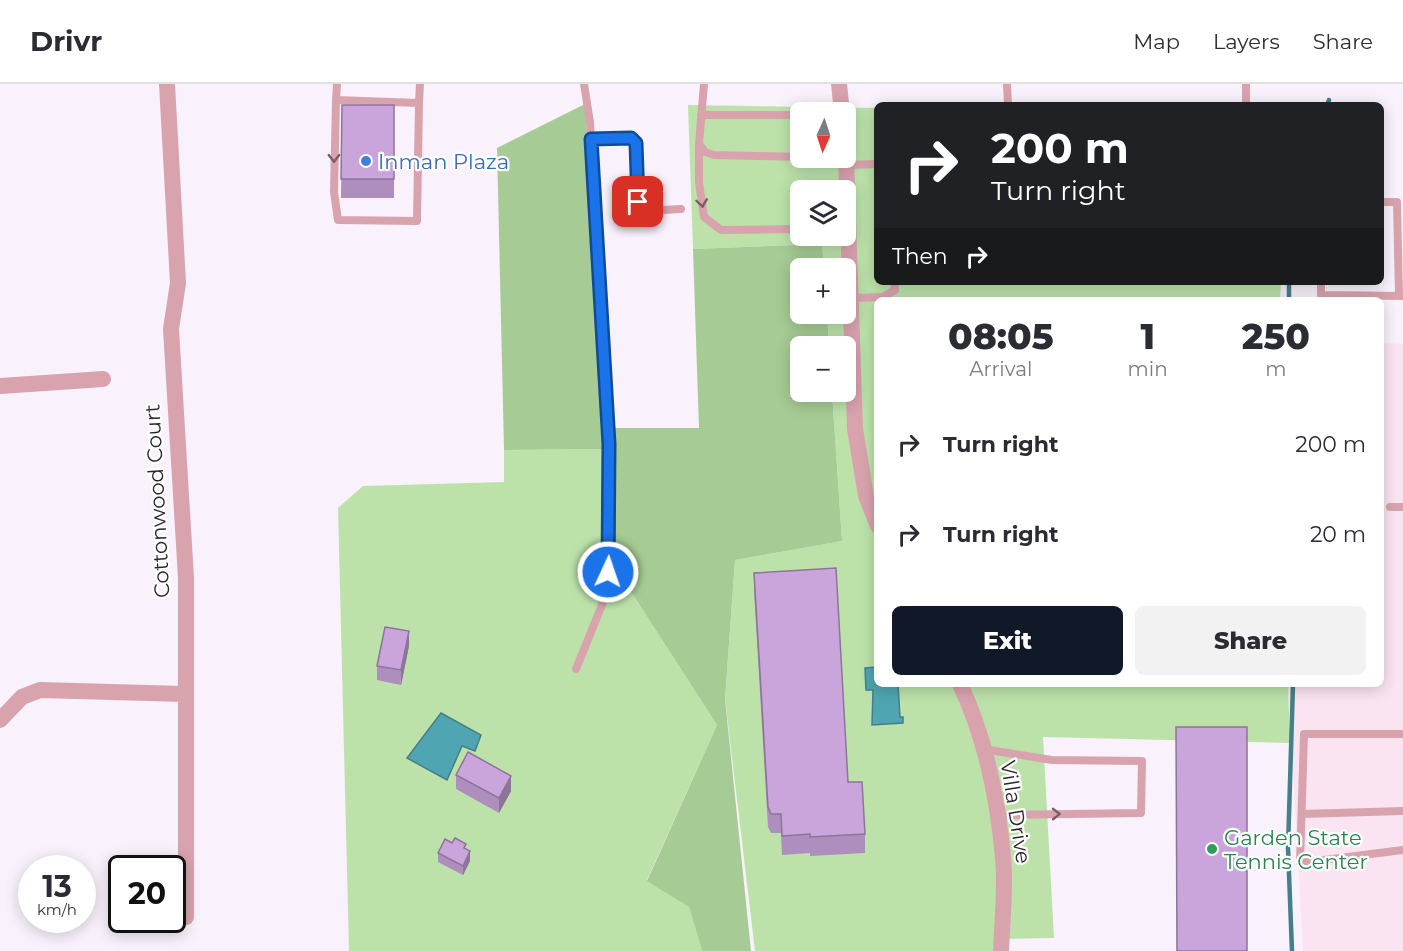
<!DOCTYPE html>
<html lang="en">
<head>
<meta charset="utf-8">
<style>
  body { margin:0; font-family:Montserrat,sans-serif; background:#f2f2f3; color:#2b2b33; height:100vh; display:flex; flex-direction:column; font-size:22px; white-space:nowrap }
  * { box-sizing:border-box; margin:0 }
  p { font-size:20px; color:#7c7c81 }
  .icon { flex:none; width:33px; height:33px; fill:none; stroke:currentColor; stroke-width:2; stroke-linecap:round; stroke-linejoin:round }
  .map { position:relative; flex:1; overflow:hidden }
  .details { position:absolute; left:874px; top:213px; width:510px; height:390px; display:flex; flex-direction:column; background:#fff; border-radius:9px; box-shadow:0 3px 15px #0003 }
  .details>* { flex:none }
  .top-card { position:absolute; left:874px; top:18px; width:510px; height:183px; border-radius:9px; box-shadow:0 3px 15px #0003; background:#202124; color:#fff; overflow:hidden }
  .needle { width:39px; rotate:183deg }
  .controls { position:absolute; left:790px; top:18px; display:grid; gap:12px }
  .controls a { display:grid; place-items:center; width:66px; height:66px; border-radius:9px; background:#fff; box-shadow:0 3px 15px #0003; font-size:30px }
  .speed { position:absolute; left:18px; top:771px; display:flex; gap:12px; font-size:30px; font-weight:700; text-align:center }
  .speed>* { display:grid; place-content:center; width:78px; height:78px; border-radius:50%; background:#fff; box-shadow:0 3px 15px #0003; line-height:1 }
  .speed small { font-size:15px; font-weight:400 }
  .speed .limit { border:3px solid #111; border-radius:9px; background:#fff; color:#111 }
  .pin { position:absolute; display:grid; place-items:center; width:51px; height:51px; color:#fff; margin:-26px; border-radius:12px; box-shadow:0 3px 9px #0006 }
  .me { position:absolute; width:66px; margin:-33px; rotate:3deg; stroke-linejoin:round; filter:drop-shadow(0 0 4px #0008) }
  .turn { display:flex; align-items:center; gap:21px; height:126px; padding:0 18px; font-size:27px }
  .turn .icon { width:78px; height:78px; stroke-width:2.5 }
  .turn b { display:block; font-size:42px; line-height:51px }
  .then { display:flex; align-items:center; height:57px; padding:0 18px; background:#0003; gap:12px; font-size:22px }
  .eta { display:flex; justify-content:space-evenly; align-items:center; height:102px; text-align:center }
  .eta b { font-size:36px; font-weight:800; line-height:42px }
  .primary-button { display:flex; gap:12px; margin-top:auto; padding:12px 18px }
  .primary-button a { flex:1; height:69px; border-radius:9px; background:#111827; color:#fff; font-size:24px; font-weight:800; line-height:69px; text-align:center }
  .primary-button a+a { background:#f2f2f3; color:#2b2b33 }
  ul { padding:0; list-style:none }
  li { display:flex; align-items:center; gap:18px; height:90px; padding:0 18px }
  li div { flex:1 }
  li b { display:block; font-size:22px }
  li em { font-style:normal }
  header { display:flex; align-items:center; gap:36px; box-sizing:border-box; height:84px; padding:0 30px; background:#fff; border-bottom:2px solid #e1e1e2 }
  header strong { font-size:28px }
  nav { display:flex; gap:33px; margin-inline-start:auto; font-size:21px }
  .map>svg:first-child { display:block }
  .industrial { fill:#fae4f1 }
  .green { fill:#bce2aa; fill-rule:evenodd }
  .forest { fill:#a6cb94 }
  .water { fill:#4fa5b1; stroke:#447f8a; stroke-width:1.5 }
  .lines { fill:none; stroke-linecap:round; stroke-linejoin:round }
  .stream { stroke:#447f8a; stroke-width:4.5 }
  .service { stroke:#d9a3ae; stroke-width:8 }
  .minor { stroke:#d9a3ae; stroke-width:16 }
  .wall { fill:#ae8ebc }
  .shaded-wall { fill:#8d7499 }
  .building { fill:#caa5db; stroke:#8d7499; stroke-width:1.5 }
  .oneway { stroke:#795e68 }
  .route-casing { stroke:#114b97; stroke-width:15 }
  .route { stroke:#1a73e8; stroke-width:10 }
  .shop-dot { fill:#3f7fe0; stroke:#fff; stroke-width:2 }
  .leisure-dot { fill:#2e9e5b; stroke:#fff; stroke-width:2 }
  .labels { text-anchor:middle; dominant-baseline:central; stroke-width:4.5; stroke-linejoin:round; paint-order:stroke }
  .shop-label { font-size:21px; fill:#366cbe; stroke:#fff; text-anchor:start }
  .street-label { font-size:21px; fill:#2b252e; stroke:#fff }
  .leisure-label { font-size:21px; fill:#27864d; stroke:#fff; text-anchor:start }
</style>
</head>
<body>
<header>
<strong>Drivr</strong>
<nav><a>Map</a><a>Layers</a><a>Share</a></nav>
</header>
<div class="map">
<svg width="1403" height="867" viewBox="0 0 1403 867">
  <rect width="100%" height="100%" fill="#f9f2fc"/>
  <!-- industrial -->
  <path class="industrial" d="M 1382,259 L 1403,260 L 1403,867 L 1303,867 L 1288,600 L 1382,600 Z"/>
  <!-- green -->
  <path class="green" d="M 688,21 L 877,24 L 878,198 L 1281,198 L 1280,216 L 878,216 L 878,600 L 1288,600 L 1290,659 L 1043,653 L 1054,854 L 1006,855 L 1006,867 L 755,867 L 725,615 L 735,476 L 842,457 L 832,308 L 846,308 L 846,262 L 829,262 L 827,230 L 846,230 L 846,184 L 824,184 L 822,160 L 693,165 ZM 801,28 L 846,28 L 846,74 L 801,74 ZM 801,106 L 846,106 L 846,152 L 801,152 Z
    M 609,365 L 615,483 L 717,641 L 647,796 L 689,823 L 702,867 L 349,867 L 338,424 L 363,402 L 504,398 L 504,366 Z"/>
  <!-- forest -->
  <path class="forest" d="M 585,20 L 606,344 L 699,344 L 693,165 L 822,160 L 824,184 L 801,184 L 801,230 L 827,230 L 829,262 L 801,262 L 801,308 L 832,308 L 842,457 L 735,476 L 725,615 L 751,867 L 702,867 L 689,823 L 647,797 L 717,641 L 615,483 L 609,365 L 504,366 L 497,64 Z"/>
  <!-- water -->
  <path class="water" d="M 877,583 L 878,600 L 898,600 L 900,633 L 903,633 L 903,639 L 872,641 L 873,606 L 866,606 L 865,584 Z
    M 441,629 L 481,651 L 475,667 L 462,662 L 447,696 L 407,674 Z"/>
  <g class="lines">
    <!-- stream -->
    <path class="stream" d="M 1327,21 L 1329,16
      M 1289,216 L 1289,198
      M 1292,867 L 1288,764 L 1293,600"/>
    <!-- service -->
    <path class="service" d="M 337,0 L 336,16 L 419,19 L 420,0
      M 704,0 L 699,60 L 705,68 L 714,71 L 801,73
      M 1007,0 L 1008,21
      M 336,16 L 334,108 L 338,136 L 417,137 L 419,19
      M 1246,21 L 1246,0
      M 701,31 L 793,31 L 799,37 L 801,52
      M 591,55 L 631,54 L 636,59 L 640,124 L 646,127 L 681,125
      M 699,60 L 699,98 L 704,133 L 721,146 L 801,145
      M 825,74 L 847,81 L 878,80
      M 1382,118 L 1397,118 L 1399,212
      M 1321,198 L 1321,211 L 1403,212
      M 853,214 L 883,213 L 895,206 L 894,198
      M 1390,423 L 1403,423
      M 576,585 L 602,521 L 609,464 L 608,345 L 599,224 L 590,38 L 584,0
      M 1403,650 L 1304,650 L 1300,779 L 1403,766
      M 983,665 L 1052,676 L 1142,677 L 1141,729 L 998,731
      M 1302,730 L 1403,727"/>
    <!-- minor -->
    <path class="minor" d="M 167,0 L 178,199 L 171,245 L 186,494 L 186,833
      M 839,0 L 842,28
      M 846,74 L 855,345 L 866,412 L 878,442
      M 0,302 L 103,295
      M 960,600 C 985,653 998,716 1003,774 C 1006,805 1002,837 1001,867
      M 0,636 L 22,613 L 40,606 L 184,610"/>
  </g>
  <!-- wall -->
  <path class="wall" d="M 342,21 L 394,21 L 394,114 L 341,114 Z
    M 754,489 L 865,750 L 865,769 L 810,772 L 810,769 L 782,771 L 781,749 L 771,749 L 768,743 L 754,508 Z
    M 409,562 L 401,601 L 377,596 L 377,582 Z
    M 456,691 L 511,707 L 499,729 L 456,705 Z
    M 466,765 L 470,777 L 463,791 L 438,778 L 438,769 Z"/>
  <!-- shaded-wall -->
  <path class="shaded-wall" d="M 409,547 L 409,562 L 401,601 L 401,586 Z
    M 511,692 L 511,707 L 499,729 L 499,714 Z
    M 470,767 L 470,777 L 463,791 L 463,782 Z"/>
  <!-- building -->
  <path class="building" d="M 342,21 L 394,21 L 394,95 L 341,95 Z
    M 836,484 L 848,698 L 862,698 L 865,750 L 810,753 L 810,750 L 782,752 L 781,730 L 771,730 L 768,723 L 754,489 Z
    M 385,543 L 409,547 L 401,586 L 377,582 Z
    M 1176,643 L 1247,643 L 1247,867 L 1177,867 Z
    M 468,668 L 511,692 L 499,714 L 456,691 Z
    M 455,754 L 466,760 L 464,764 L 470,767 L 463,782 L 438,769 L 445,755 L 452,759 Z"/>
  <!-- one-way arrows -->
  <defs><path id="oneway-chevron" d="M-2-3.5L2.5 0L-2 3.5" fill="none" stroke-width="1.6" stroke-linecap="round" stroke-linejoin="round" transform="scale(1.5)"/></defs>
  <g class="oneway">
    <use href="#oneway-chevron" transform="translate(334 74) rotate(89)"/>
    <use href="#oneway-chevron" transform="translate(702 119) rotate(82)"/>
    <use href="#oneway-chevron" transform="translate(1056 730) rotate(-1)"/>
  </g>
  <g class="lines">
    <defs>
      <path id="route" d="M 608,488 L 609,360 L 591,55 L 631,54 L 636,59 L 638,118"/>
    </defs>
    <!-- route casing -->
    <use href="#route" class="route-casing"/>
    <!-- route -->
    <use href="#route" class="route"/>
  </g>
  <!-- markers -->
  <circle class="shop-dot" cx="366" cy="77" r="6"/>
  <circle class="leisure-dot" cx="1212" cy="765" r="6"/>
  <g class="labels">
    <!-- shop labels -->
    <g class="shop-label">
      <text x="378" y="77">Inman Plaza</text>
    </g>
    <!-- street labels -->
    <g class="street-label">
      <text transform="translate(157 417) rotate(-93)">Cottonwood Court</text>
      <text transform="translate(1016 728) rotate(81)">Villa Drive</text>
    </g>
    <!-- leisure labels -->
    <g class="leisure-label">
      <text x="1224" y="753">Garden State<tspan x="1224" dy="24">Tennis Center</tspan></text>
    </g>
  </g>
</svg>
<div class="controls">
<a><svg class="needle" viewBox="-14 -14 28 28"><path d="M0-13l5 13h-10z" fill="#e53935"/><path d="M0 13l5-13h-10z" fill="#7c7c81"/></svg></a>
<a><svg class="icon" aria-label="layers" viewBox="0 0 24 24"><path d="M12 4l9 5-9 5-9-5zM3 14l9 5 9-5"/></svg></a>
<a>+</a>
<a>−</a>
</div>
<div class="speed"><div>13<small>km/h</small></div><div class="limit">20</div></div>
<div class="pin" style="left:638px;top:118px;background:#d93025"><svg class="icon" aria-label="arrive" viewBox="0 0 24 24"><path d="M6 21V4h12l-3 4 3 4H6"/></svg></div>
<svg class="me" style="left:608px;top:488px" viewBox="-20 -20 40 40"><circle r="17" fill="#1a73e8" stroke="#fff" stroke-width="3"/><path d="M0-11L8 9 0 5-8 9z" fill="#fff"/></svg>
<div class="top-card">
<div class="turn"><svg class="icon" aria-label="right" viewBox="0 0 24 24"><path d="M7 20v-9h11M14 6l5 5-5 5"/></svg><div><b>200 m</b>Turn right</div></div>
<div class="then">Then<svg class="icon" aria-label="right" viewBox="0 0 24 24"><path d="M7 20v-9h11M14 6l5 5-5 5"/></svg></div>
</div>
<section class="details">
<div class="eta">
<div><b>08:05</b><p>Arrival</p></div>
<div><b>1</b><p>min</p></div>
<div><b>250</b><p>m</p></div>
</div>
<ul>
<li><svg class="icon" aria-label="right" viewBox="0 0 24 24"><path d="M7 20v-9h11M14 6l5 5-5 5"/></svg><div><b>Turn right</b></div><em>200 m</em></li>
<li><svg class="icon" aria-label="right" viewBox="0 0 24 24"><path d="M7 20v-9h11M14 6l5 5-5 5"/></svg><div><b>Turn right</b></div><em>20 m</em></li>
</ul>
<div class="primary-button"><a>Exit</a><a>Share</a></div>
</section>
</div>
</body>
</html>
